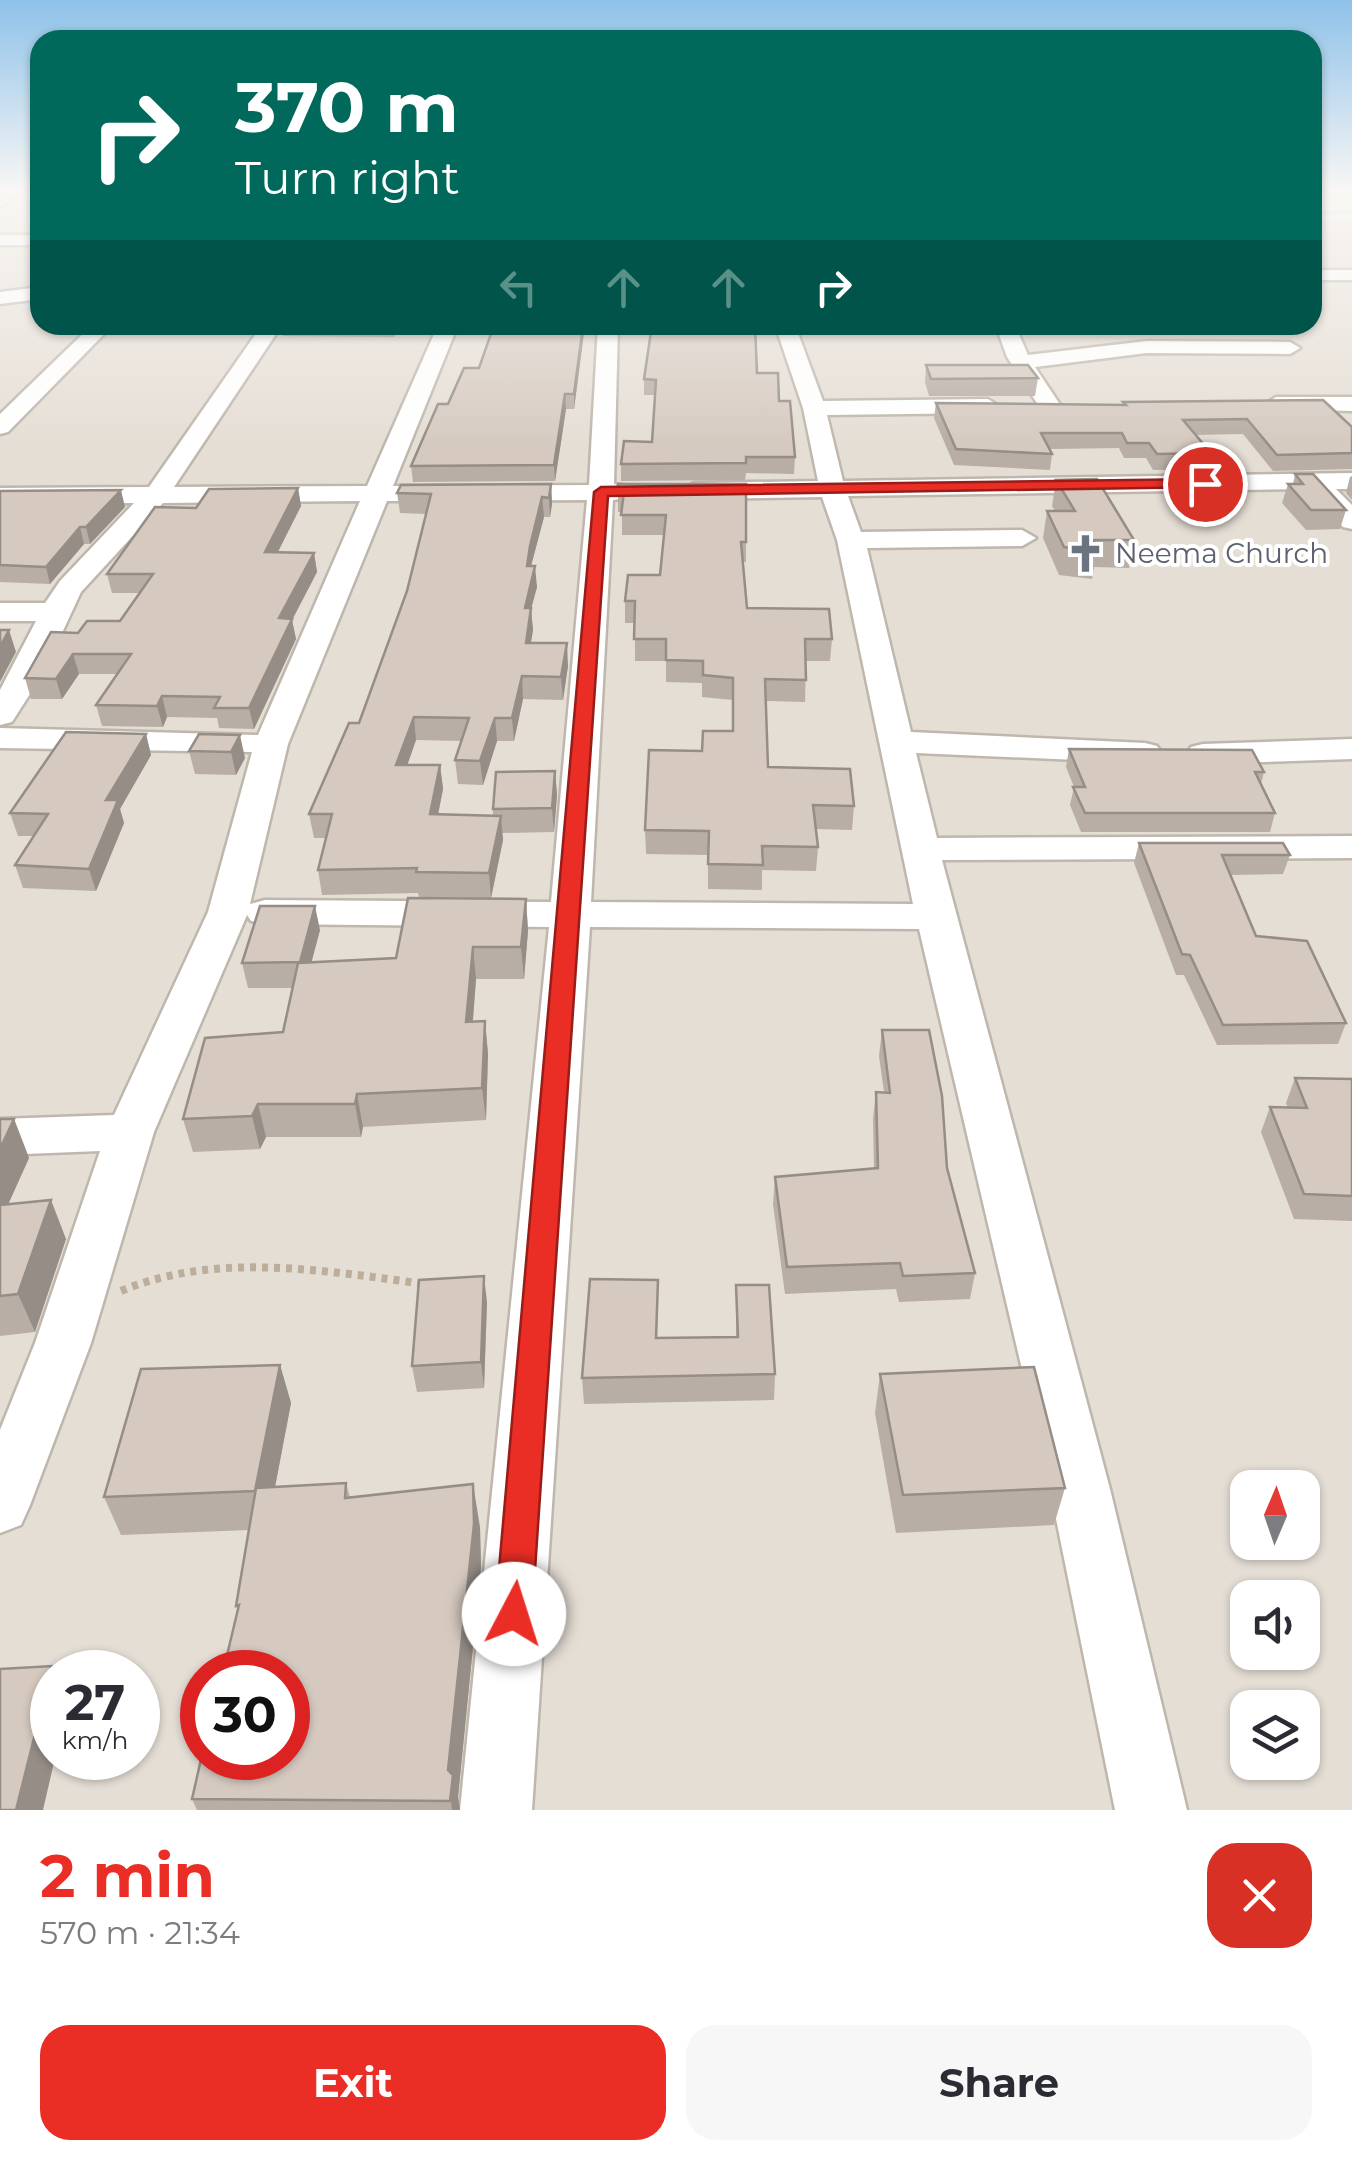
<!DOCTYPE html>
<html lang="en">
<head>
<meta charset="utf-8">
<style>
  body { margin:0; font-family:Montserrat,sans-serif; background:#f7f7f7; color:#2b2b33; height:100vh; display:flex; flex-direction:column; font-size:38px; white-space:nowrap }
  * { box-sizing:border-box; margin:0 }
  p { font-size:32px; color:#7c7c81 }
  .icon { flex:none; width:55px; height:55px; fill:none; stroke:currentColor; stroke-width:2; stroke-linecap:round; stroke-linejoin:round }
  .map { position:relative; height:1810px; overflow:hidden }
  .sheet { display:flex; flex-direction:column; background:#fff; flex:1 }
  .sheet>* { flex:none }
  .banner { position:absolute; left:30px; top:30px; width:1292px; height:305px; border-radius:30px; box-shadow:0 2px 8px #0004; background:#00695c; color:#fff; overflow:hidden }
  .needle { width:65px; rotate:2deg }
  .buttons { position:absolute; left:1230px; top:1470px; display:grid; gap:20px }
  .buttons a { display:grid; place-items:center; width:90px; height:90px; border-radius:20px; background:#fff; box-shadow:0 2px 8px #0004; font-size:50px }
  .speed { position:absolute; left:30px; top:1650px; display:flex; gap:20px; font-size:50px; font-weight:700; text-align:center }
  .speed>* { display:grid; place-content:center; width:130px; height:130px; border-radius:50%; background:#fff; box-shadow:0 2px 8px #0004; line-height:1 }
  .speed small { font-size:25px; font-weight:400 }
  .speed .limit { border:15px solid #d22; background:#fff; color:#111 }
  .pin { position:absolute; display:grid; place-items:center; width:85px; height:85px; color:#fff; margin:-42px; border:5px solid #fff; border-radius:50%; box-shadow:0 2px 10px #0007 }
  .me { position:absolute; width:110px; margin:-55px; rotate:5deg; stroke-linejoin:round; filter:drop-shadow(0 0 8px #0008) }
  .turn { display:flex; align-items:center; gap:35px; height:210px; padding:0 40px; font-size:45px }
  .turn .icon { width:130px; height:130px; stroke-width:2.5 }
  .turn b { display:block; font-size:70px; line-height:85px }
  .lanes { display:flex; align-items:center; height:95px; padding:0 40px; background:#0003; justify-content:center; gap:50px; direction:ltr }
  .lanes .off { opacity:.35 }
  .round { display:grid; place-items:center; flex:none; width:105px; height:105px; border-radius:30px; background:#f7f7f7 }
  .head { display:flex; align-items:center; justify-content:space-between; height:170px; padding:0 40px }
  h1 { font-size:60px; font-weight:700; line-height:75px; color:#ea2d25 }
  .button { display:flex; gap:20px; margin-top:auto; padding:20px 40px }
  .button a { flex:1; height:115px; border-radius:30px; background:#ea2d25; color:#fff; font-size:40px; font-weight:700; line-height:115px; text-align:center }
  .button a+a { background:#f7f7f7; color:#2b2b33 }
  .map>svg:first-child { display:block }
  .residential { fill:#e5ded5; fill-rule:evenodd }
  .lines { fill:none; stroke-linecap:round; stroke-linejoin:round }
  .stream { stroke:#a7d6ea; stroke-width:4 }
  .minor-casing { stroke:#bfb7ad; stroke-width:5 }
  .path { stroke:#bdae9c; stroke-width:8; stroke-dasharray:6 6; stroke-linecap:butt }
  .minor { fill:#fff; fill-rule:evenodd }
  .wall { fill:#b8aea5 }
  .shaded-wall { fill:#968d86 }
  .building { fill:#d6cac0; stroke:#968d86; stroke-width:2.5 }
  .route { fill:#ea2d25; stroke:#981d18; stroke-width:2.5 }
  .labels { text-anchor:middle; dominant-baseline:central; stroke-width:8; stroke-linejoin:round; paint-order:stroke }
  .far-worship-label { font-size:28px; fill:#5b616d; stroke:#fff; text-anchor:start }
</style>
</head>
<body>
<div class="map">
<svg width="1352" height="1810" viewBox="0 0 1352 1810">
  <rect width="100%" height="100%" fill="#f2ede6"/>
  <!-- residential -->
  <path class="residential" d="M 0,192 L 40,192 L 40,325 L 1312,325 L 1313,219 L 1352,223 L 1352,1810 L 0,1810 ZM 1248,1488 L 1302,1488 L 1302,1542 L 1248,1542 ZM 1248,1598 L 1302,1598 L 1302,1652 L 1248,1652 ZM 52,1672 L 138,1672 L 138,1758 L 52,1758 ZM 202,1672 L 288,1672 L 288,1758 L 202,1758 ZM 1248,1708 L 1302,1708 L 1302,1762 L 1248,1762 Z"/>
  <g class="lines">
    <!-- stream -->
    <path class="stream" d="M 1312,213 L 1352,212"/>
    <defs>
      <path id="minor" d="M 3,192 L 21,192 L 0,206 Z
        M 0,235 L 40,235 L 40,245 L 0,245 Z
        M 1312,270 L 1352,270 L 1352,280 L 1312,280 Z
        M 40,287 L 40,299 L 0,304 L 0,292 Z
        M 92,325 L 113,325 L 8,432 L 0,434 L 0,414 Z
        M 262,325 L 282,325 L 174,487 L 367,486 L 438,325 L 458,325 L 393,486 L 589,485 L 598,325 L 618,325 L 614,484 L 635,487 L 639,492 L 635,497 L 613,500 L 591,902 L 913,904 L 837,540 L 822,497 L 694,499 L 681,491 L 694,483 L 818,481 L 803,408 L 775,325 L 795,325 L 823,401 L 988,399 L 999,406 L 988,413 L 827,415 L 843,481 L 1352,473 L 1352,489 L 1336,489 L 1352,505 L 1352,529 L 1343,527 L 1309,489 L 848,496 L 861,532 L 1022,530 L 1036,538 L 1022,546 L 867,548 L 911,732 L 1145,743 L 1157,746 L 1162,753 L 1157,760 L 1145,763 L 916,753 L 937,838 L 1352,836 L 1352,858 L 942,860 L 1110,1489 L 1187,1810 L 1115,1810 L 1050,1489 L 919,929 L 590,927 L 532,1810 L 460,1810 L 549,927 L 265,924 L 251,921 L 247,915 L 154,1132 L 91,1343 L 30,1505 L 21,1525 L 0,1533 L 0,1430 L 35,1343 L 100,1151 L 0,1155 L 0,1119 L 114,1115 L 208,912 L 252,752 L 0,748 L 0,728 L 258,735 L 360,501 L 163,503 L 81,592 L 44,672 L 12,722 L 0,725 L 0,690 L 36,621 L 0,621 L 0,603 L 45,603 L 60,581 L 134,503 L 0,504 L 0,488 L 149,487 ZM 587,500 L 551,902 L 265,900 L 250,904 L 288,744 L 387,501 Z
        M 1008,326 L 1018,332 L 1028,355 L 1147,341 L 1290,342 L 1300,348 L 1290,354 L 1147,353 L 1035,367 L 1061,406 L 1050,413 L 1042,411 L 1007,357 L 998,332 Z
        M 1276,397 L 1352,397 L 1352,411 L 1268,409 L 1265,404 Z
        M 1352,739 L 1352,759 L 1203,764 L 1191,761 L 1186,754 L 1191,747 L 1203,744 Z"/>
    </defs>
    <!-- minor casing -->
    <use href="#minor" class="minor-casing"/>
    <!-- path -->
    <path class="path" d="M 121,1291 C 216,1251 326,1271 425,1284"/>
    <!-- minor -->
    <use href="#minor" class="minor"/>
  </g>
  <!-- wall -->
  <path class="wall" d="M 281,325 L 399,325 L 394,337 L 283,336 Z
    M 486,325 L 585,325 L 574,409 L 566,409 L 555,481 L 413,482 L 411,466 L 448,404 L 479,368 L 492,332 L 486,332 Z
    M 926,365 L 1038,378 L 1035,396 L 929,396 L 925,382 Z
    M 757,373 L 779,401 L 795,457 L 794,474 L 746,473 L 745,480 L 621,481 L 621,464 L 652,442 L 655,395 L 644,395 L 644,379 Z
    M 1123,402 L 1352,427 L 1352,469 L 1273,471 L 1243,434 L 1196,435 L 1211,453 L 1207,469 L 1153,470 L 1146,458 L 1124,458 L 1119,448 L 1049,449 L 1052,454 L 1050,470 L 954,465 L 934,418 L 936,403 L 1123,405 Z
    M 1295,474 L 1346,510 L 1340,529 L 1306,530 L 1282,503 L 1288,484 L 1293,484 Z
    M 1352,476 L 1352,500 L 1346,493 L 1350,477 Z
    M 1056,480 L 1134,540 L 1129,568 L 1094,567 L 1092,579 L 1059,575 L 1043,538 L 1047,511 L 1055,511 L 1052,506 Z
    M 551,484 L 552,504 L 550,517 L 544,517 L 531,566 L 537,587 L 531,609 L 533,630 L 531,643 L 568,666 L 563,700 L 523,699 L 514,741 L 497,741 L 483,785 L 458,784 L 455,760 L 462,741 L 416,740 L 407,765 L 440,765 L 443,789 L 438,815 L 493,815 L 493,809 L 555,771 L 557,795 L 554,832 L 502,833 L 503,840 L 491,898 L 419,897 L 418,893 L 322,895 L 318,870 L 326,838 L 314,838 L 309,814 L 359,723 L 407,591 L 426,514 L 400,513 L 397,493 Z
    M 618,484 L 746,542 L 746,562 L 743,562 L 747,608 L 832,639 L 830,661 L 806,661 L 805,702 L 766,701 L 768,767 L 854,806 L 852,830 L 816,829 L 818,847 L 816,871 L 762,870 L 762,890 L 708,889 L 708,855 L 646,854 L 645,830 L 702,751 L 732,731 L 733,700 L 702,697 L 702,683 L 666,682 L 666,661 L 635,661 L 635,623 L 625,623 L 625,601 L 660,575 L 664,535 L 622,535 L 622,512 L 618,512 Z
    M 298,488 L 301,506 L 278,552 L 314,553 L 317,572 L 292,620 L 296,639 L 254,729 L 219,728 L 217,718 L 167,717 L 163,727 L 102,726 L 96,705 L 117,674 L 79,674 L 62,699 L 31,699 L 25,678 L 78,633 L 120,621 L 140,593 L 112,593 L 107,574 L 196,508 Z
    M 0,491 L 125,507 L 90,544 L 84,544 L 50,584 L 0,582 Z
    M 146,734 L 151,755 L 120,809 L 124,823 L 96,891 L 23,888 L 15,865 L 34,836 L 18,836 L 10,813 Z
    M 199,734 L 245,758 L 236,775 L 195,774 L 189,751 Z
    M 1069,749 L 1264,772 L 1261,784 L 1275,813 L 1270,832 L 1081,832 L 1070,805 L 1074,787 L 1066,767 Z
    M 1139,843 L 1290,855 L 1283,874 L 1230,875 L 1256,936 L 1346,1023 L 1338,1044 L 1217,1045 L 1184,975 L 1176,975 L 1134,863 Z
    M 526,899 L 528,931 L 524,979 L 476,979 L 473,1022 L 485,1021 L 488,1054 L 486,1120 L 363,1127 L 361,1137 L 266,1137 L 260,1149 L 193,1152 L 183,1119 L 283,1032 L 292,988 L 248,988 L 242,963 L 320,930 L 311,962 L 396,958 Z
    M 882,1030 L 947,1168 L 975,1273 L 970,1299 L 899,1302 L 896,1289 L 785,1294 L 773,1204 L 775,1177 L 874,1168 L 873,1118 L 876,1092 L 884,1092 L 879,1056 Z
    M 1295,1078 L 1352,1079 L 1352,1221 L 1294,1219 L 1261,1132 L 1270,1107 L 1288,1108 L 1286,1103 Z
    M 0,1119 L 14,1119 L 29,1158 L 8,1205 L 66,1239 L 35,1332 L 0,1336 Z
    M 736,1285 L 775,1374 L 774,1400 L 584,1404 L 582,1378 L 658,1306 L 657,1338 L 736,1337 Z
    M 487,1302 L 484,1388 L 417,1392 L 412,1366 Z
    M 280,1365 L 291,1403 L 275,1487 L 346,1483 L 350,1497 L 480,1527 L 481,1567 L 458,1797 L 460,1810 L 197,1810 L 192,1799 L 238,1611 L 236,1606 L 249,1530 L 121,1535 L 104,1497 Z
    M 880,1374 L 1065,1488 L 1054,1525 L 896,1533 L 875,1413 Z"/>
  <!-- shaded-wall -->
  <path class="shaded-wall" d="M 393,325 L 399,325 L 394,337 L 392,326 Z
    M 583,325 L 585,325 L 574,409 L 574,394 Z
    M 565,394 L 566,409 L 555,481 L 554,465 Z
    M 551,484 L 552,504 L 550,517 L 549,498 Z
    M 298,488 L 301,506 L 268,571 L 265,552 Z
    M 121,490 L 125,507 L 90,544 L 86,527 Z
    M 542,497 L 544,517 L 531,566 L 527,566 L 530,546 Z
    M 80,527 L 84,544 L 50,584 L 46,567 Z
    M 314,553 L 317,572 L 292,620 L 296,639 L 254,729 L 249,708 L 279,618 Z
    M 535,566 L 537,587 L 531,609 L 533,630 L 527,665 L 525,608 Z
    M 9,630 L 16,652 L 0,682 L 0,647 Z
    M 567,643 L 568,666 L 563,700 L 561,677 Z
    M 73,654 L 79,674 L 62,699 L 56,679 Z
    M 522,676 L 523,699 L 514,741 L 512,718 Z
    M 162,696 L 167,717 L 163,727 L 157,706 Z
    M 414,717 L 416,740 L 399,789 L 396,765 Z
    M 495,718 L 497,741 L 483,785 L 480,761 Z
    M 146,734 L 151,755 L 120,809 L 124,823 L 96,891 L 89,869 L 106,800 Z
    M 240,735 L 245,758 L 236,775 L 231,752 Z
    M 440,765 L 443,789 L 433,839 L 430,814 Z
    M 555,771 L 557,795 L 554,832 L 552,808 Z
    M 501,816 L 503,840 L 491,898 L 489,873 Z
    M 526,899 L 528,931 L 524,979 L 521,947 Z
    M 315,906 L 320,930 L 305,987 L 300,962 Z
    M 473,947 L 476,979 L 470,1054 L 466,1022 Z
    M 485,1021 L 488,1054 L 486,1120 L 482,1088 Z
    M 357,1094 L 363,1127 L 361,1137 L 355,1104 Z
    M 258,1104 L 266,1137 L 260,1149 L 252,1116 Z
    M 14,1119 L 29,1158 L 0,1222 L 0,1149 Z
    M 51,1200 L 66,1239 L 35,1332 L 18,1294 Z
    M 484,1276 L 487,1302 L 484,1388 L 481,1362 Z
    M 280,1365 L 291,1403 L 267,1529 L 255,1491 Z
    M 473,1484 L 480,1527 L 481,1567 L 458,1797 L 460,1810 L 452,1810 L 448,1770 Z
    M 52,1666 L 55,1672 L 52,1672 L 52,1758 L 55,1758 L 43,1810 L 16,1810 Z"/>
  <!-- building -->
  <path class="building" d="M 494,325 L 583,325 L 574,394 L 565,394 L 554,465 L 411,466 L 438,404 L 448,404 L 464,368 L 479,368 Z
    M 652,325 L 755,325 L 757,373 L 778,373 L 779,401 L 790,401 L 795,457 L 746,457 L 746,463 L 621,464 L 624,441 L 652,442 L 656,380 L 644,379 Z
    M 926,365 L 1028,365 L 1038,378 L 931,379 Z
    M 1323,400 L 1352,427 L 1352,453 L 1277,455 L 1247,419 L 1183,420 L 1211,453 L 1157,454 L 1149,443 L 1127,443 L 1122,433 L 1041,433 L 1052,454 L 956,449 L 936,403 L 1126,405 L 1123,402 Z
    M 1295,474 L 1313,474 L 1346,510 L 1311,510 L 1288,484 L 1303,484 Z
    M 1097,479 L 1134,540 L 1093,540 L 1097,551 L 1064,547 L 1047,511 L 1075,511 L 1056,480 Z
    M 551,484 L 549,498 L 542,497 L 530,546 L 527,566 L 535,566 L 525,608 L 531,608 L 526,643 L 567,643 L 561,677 L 522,676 L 512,718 L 495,718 L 480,761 L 455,760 L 469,718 L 414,717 L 396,765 L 440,765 L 430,814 L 501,816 L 489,873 L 416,872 L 417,868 L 318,870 L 332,814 L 309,814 L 349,723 L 359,723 L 407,591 L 431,494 L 397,493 L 401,485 Z
    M 618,484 L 746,484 L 746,542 L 741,542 L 747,608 L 829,609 L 832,639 L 805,639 L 806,680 L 765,679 L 768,767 L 850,769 L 854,806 L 813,805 L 818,847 L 762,846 L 763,865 L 708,864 L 709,831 L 645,830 L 649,750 L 702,751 L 703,731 L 733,731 L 733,678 L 703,675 L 703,661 L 666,660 L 666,639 L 634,639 L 635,601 L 625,601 L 628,575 L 660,575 L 666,515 L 621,515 L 624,492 L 617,492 Z
    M 298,488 L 265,552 L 314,553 L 279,618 L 292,619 L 249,708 L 214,708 L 220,697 L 162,696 L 157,706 L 96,705 L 131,654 L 73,654 L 56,679 L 25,678 L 51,632 L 78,633 L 87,621 L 120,621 L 153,574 L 107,574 L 155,507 L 196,508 L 209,489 Z
    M 121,490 L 86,527 L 80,527 L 46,567 L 0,565 L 0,491 Z
    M 0,630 L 9,630 L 0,647 Z
    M 66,732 L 146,734 L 106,800 L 118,800 L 89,869 L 15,865 L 48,814 L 10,813 Z
    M 199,734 L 240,735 L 231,752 L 189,751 Z
    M 1069,749 L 1252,750 L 1264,772 L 1255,772 L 1275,813 L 1085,813 L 1073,787 L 1085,787 Z
    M 555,771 L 552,808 L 493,809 L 496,772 Z
    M 1139,843 L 1283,843 L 1290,855 L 1222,855 L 1256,936 L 1307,941 L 1346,1023 L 1223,1025 L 1190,955 L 1182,954 Z
    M 408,898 L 526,899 L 521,947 L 473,947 L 466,1022 L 485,1021 L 482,1088 L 357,1094 L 355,1104 L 258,1104 L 252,1116 L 183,1119 L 205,1038 L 283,1032 L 298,963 L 396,958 Z
    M 260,906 L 315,906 L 300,962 L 242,963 Z
    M 882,1030 L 929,1030 L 942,1096 L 947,1168 L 975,1273 L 903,1276 L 900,1263 L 787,1267 L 775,1177 L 878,1168 L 876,1092 L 890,1093 Z
    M 1295,1078 L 1352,1079 L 1352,1196 L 1304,1194 L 1270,1107 L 1307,1108 Z
    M 0,1119 L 14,1119 L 0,1149 Z
    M 51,1200 L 18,1294 L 0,1296 L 0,1205 Z
    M 484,1276 L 481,1362 L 412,1366 L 419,1280 Z
    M 590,1279 L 658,1280 L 656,1338 L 738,1337 L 736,1285 L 769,1285 L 775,1374 L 582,1378 Z
    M 280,1365 L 255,1491 L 104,1497 L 141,1369 Z
    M 1034,1367 L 1065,1488 L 903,1495 L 880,1374 Z
    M 346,1483 L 345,1498 L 473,1484 L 474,1524 L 448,1770 L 453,1775 L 450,1801 L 192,1799 L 202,1755 L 202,1758 L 288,1758 L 288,1672 L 223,1672 L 239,1605 L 236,1606 L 256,1488 Z
    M 52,1666 L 16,1810 L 0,1810 L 0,1669 Z"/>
  <!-- sky -->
  <linearGradient id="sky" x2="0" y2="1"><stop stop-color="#8ec2e9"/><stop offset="0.43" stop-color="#f9f7f4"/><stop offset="1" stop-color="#f9f7f4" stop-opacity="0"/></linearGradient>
  <rect width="1352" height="445" fill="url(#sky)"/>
  <!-- route -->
  <path class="route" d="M 1205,479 L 1210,481 L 1210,487 L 608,496 L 532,1614 L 527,1627 L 514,1632 L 501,1627 L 495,1614 L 594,492 L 601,487 Z"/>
  <!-- icons -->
  <defs>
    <symbol id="church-bare" viewBox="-9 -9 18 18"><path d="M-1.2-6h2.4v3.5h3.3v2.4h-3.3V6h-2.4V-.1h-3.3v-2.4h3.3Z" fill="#6b7280" stroke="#fff" stroke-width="2.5" paint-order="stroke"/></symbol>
  </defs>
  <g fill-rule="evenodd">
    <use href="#church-bare" x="1058" y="526" width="55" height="55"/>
  </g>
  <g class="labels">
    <!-- far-worship labels -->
    <g class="far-worship-label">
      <text x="1115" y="553">Neema Church</text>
    </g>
  </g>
</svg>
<div class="buttons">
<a><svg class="needle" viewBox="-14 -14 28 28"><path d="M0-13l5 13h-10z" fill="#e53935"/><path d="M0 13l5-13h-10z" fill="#7c7c81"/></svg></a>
<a><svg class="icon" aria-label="sound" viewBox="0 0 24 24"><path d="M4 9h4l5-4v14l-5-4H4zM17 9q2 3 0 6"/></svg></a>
<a><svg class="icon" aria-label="layers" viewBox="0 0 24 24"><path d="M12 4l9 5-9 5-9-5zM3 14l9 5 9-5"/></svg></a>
</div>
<div class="speed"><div>27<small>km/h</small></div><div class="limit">30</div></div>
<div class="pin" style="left:1205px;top:484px;background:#d93025"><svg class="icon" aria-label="arrive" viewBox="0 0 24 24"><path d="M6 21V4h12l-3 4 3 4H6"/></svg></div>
<svg class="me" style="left:514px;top:1614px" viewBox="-20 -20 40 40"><circle r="19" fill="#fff"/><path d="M0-13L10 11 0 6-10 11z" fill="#ea2d25"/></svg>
<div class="banner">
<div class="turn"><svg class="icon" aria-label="right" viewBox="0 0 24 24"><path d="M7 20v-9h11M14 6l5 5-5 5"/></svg><div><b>370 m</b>Turn right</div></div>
<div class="lanes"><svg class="icon off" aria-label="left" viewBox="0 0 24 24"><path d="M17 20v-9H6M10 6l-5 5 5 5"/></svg><svg class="icon off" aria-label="ahead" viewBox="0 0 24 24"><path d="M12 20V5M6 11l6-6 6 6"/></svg><svg class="icon off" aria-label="ahead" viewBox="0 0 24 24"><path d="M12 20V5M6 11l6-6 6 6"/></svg><svg class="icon" aria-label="right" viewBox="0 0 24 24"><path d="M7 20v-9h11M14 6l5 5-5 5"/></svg></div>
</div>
</div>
<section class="sheet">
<div class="head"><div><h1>2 min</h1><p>570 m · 21:34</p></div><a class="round" style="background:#d93025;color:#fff"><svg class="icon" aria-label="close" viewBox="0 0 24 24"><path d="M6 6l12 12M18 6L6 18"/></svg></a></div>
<div class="button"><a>Exit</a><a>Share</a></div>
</section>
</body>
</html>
